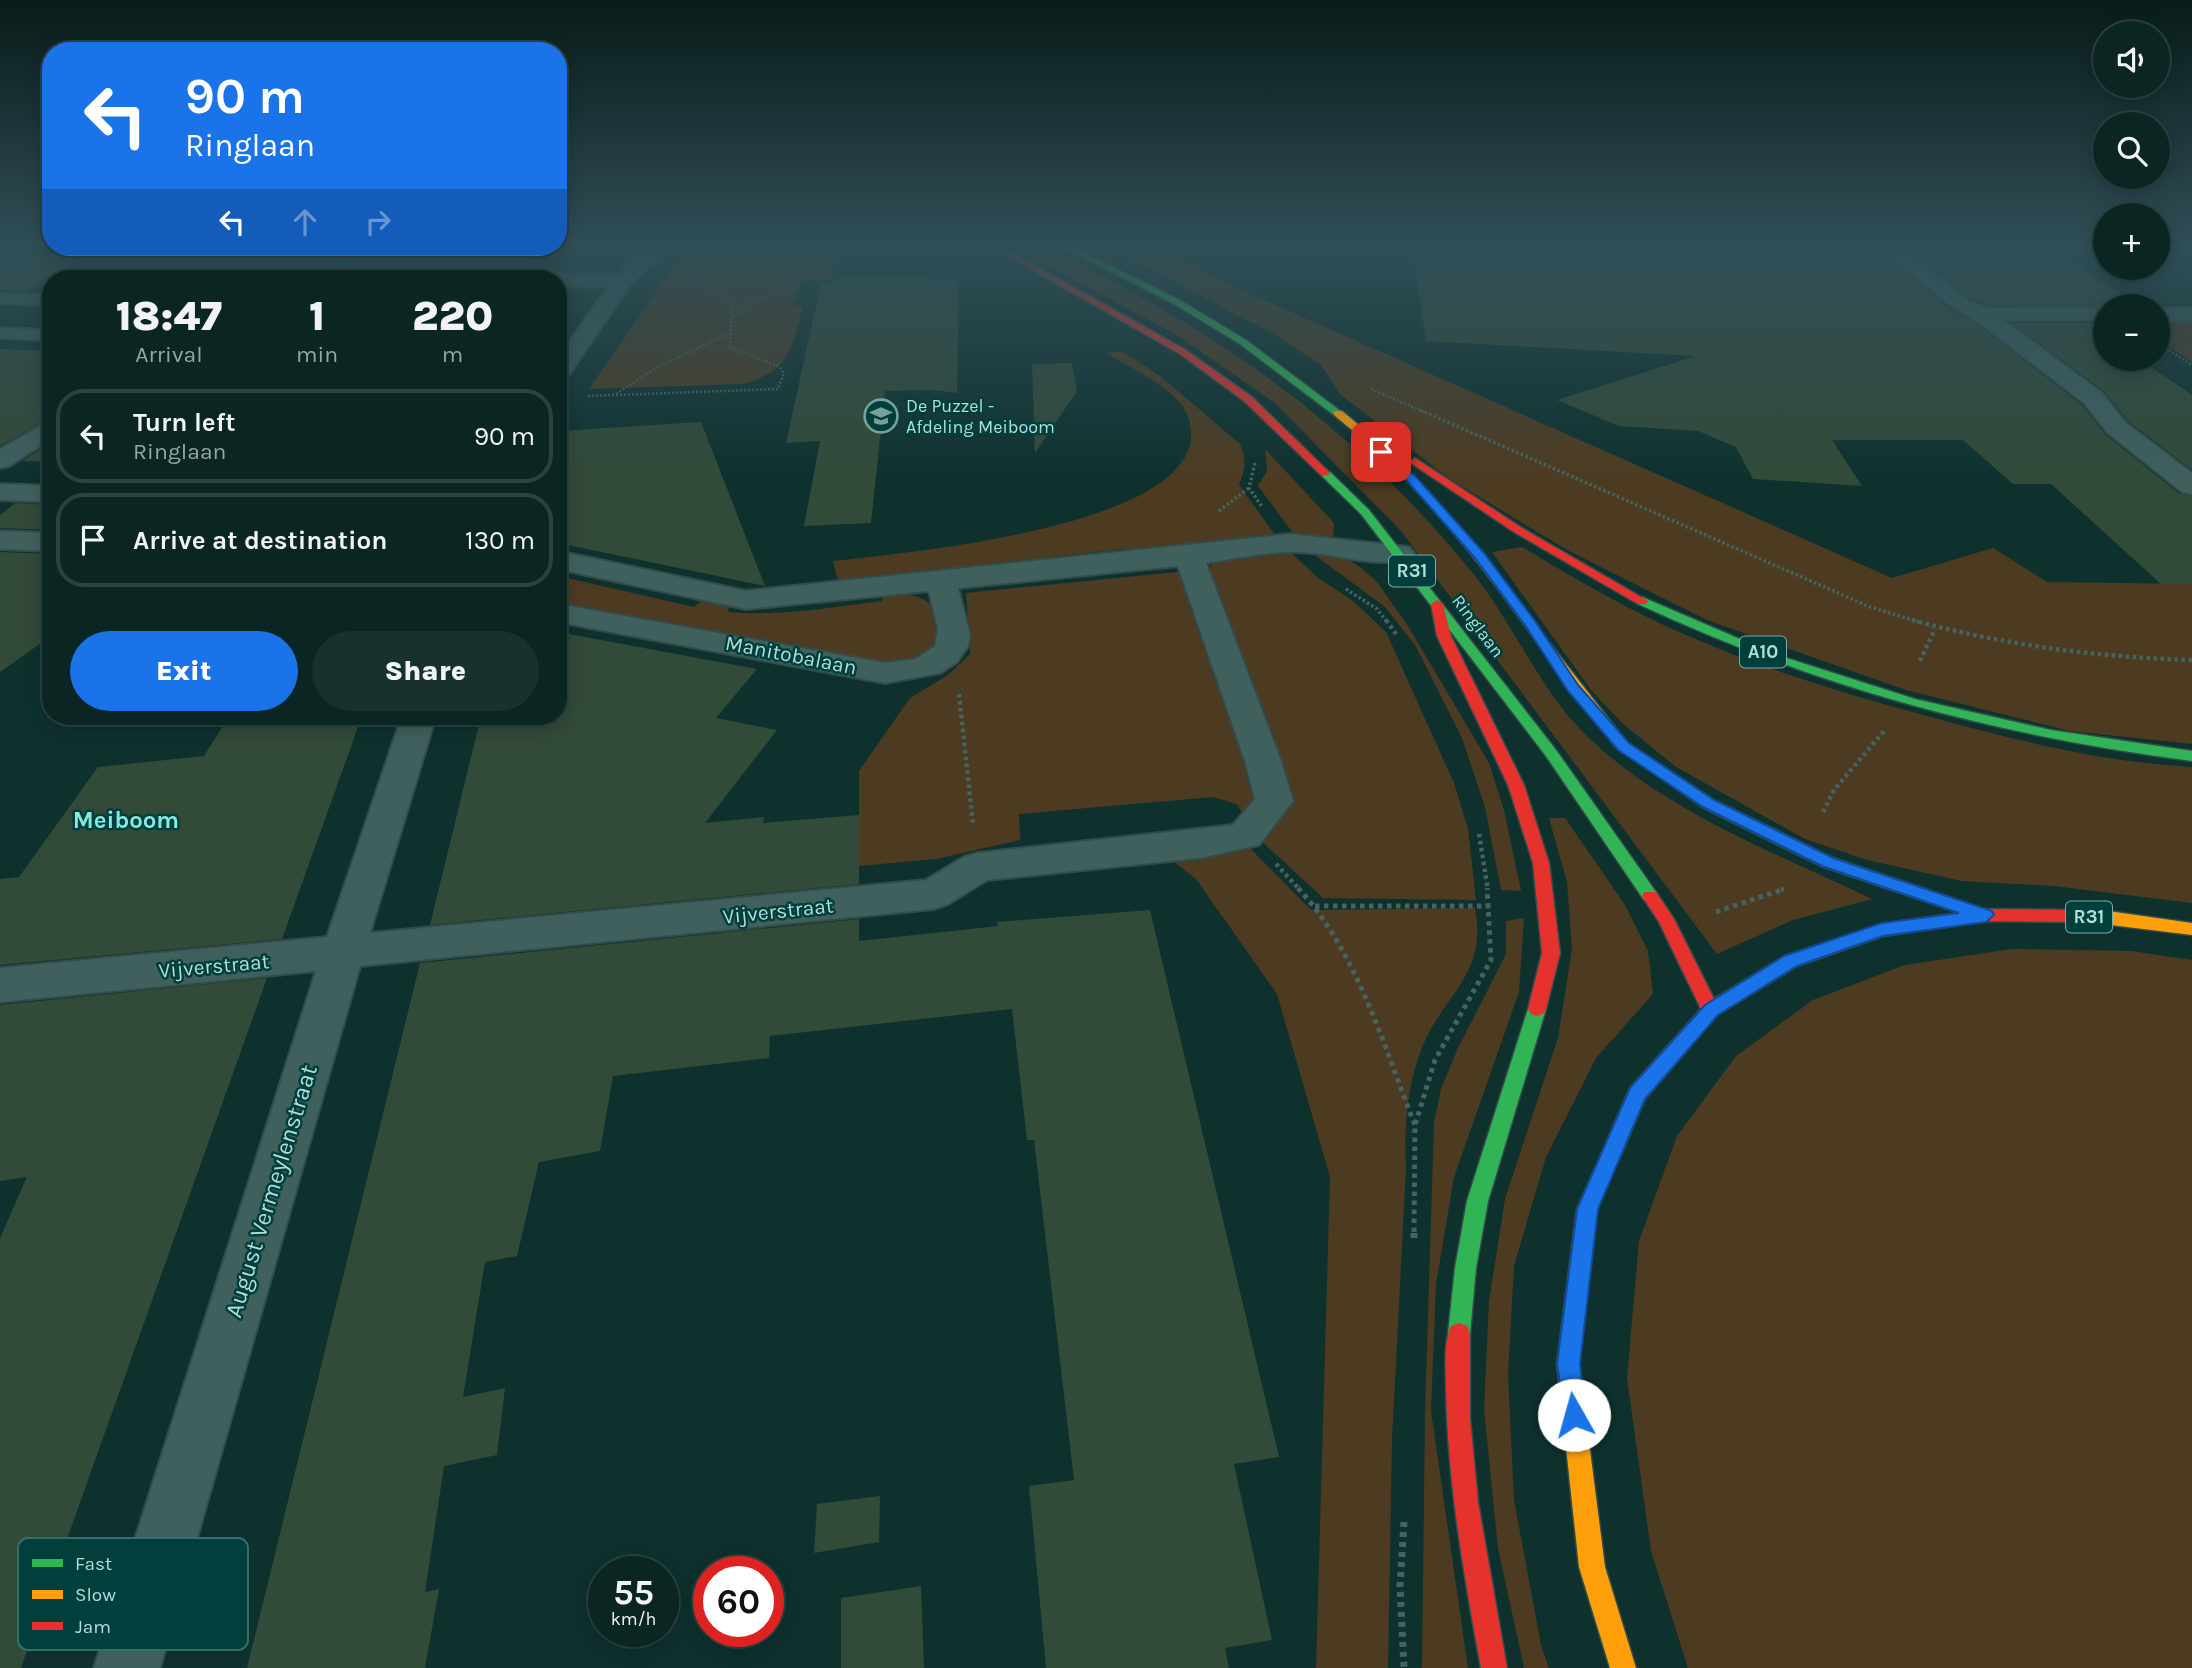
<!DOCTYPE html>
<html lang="en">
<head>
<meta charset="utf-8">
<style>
  body { margin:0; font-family:Karla,sans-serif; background:#18312f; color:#f1f3f6; height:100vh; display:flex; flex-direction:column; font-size:26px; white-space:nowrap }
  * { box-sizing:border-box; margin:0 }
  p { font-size:23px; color:#99a5a5 }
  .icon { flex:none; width:38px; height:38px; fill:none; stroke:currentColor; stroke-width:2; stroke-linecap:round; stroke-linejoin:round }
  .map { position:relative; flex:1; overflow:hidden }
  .drawer { position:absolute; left:42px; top:270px; width:525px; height:455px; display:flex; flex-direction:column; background:#0a2522; border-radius:28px; box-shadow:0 4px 18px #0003,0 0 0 2px #2a4240 }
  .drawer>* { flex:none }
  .hud { position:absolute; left:42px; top:42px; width:525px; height:214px; border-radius:28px; box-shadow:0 4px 18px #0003,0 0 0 2px #2a4240; background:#1a73e8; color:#fff; overflow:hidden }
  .controls { position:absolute; left:2093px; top:21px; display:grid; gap:14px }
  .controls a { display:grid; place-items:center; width:77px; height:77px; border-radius:50%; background:#0a2522; box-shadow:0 4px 18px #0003,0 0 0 2px #2a4240; font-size:35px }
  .speed { position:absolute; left:588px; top:1556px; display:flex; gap:14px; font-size:35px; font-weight:700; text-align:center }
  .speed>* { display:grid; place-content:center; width:91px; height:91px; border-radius:50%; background:#0a2522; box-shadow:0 4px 18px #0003,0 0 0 2px #2a4240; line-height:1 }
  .speed small { font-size:18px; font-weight:400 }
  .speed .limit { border:10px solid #d22; background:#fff; color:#111 }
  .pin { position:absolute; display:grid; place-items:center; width:60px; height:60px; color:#fff; margin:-30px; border-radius:14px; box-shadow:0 4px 10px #0006 }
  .me { position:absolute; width:77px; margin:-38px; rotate:353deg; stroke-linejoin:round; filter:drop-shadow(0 0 5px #0008) }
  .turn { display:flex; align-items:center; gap:24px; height:147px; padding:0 28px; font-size:32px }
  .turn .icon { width:91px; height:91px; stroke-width:2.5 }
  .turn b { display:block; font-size:49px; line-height:60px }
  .lanes { display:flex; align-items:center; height:66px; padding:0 28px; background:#0003; justify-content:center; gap:35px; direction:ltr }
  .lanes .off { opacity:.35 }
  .eta { display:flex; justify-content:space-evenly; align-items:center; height:119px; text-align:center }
  .eta b { font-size:42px; font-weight:800; line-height:49px }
  .primary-button { display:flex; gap:14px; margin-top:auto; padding:14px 28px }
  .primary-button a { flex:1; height:80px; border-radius:42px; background:#1a73e8; color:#fff; font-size:28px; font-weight:800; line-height:80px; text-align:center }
  .primary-button a+a { background:#18312f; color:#f1f3f6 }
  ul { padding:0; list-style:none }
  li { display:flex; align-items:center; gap:21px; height:94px; margin:0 14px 10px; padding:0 14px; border:4px solid #2a4240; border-radius:28px }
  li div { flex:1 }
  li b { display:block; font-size:26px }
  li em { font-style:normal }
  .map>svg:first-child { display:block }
  .green { fill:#4d3b21 }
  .building { fill:#324a38 }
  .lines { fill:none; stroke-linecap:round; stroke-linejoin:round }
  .lane-casing { stroke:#314c4a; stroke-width:4 }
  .street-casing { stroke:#314c4a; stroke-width:4 }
  .fast-casing { stroke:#314c4a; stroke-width:3 }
  .slow-casing { stroke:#314c4a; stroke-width:3 }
  .jam-casing { stroke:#314c4a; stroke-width:3 }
  .path-far4 { stroke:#456360; stroke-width:2.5; stroke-dasharray:2 2; stroke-linecap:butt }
  .path-far3 { stroke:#456360; stroke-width:3.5; stroke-dasharray:2.5 2.5; stroke-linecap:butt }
  .path-far2 { stroke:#456360; stroke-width:4.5; stroke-dasharray:3.5 3.5; stroke-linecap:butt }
  .path-far1 { stroke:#456360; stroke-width:5; stroke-dasharray:4.5 4.5; stroke-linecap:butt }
  .path { stroke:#456360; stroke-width:7; stroke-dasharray:5 5; stroke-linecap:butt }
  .lane { fill:#40605e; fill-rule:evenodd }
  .street { fill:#40605e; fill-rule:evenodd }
  .fast { fill:#30b455; fill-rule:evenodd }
  .slow { fill:#ff9f0a; fill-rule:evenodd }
  .jam { fill:#e5322d; fill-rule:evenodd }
  .route { fill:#1a73e8; stroke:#114b97; stroke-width:2 }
  .labels { text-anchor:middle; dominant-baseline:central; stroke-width:5; stroke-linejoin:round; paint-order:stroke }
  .far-poi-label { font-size:18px; fill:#b0ded9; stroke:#003f3b; text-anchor:start }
  .far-street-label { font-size:18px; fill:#b0ded9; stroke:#003f3b }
  .shield { fill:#003f3b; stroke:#7baeaa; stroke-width:2 }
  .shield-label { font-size:19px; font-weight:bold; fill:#b0ded9 }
  .street-label { font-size:21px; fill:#b0ded9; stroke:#003f3b }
  .quarter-label { font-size:24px; font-weight:bold; fill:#85eae1; stroke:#003f3b }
  .near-street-label { font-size:24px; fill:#b0ded9; stroke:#003f3b }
  .key { fill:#003f3b; stroke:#356f6a; stroke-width:2 }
  .key-label { font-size:19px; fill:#b0ded9 }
</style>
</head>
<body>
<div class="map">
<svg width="2192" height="1668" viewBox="0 0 2192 1668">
  <rect width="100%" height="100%" fill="#0e312e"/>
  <!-- green -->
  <path class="green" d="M 692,247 L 729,247 L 837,260 L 830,280 L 803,281 L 793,304 L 803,307 C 791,351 790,370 743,384 L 589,389 L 663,282 Z
    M 1014,247 C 1023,247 1033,246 1042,247 C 1059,249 1103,277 1121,287 C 1257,357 1374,452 1471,571 C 1514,623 1539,691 1589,738 C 1668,813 1776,853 1872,899 L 1793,920 L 1717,954 L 1401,531 L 1275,403 L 1177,335 Z
    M 1148,247 L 1156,247 L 1257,297 L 1892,578 L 1993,548 L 2047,582 L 2192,584 L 2192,744 L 2070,731 L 1906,690 L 1707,620 L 1567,550 L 1448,478 L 1340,394 L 1321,365 L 1274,334 L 1125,256 L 1142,253 Z
    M 2158,322 L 2192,322 L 2192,362 L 2158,339 Z
    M 1122,351 L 1160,376 L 1240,444 C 1247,460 1245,469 1239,485 L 1275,535 L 1126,553 L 1124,549 L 838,581 L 833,561 C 906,553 1181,528 1191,439 C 1192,427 1189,414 1181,404 C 1163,382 1130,368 1106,353 Z
    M 1265,449 L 1334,523 L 1333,540 L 1296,537 L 1258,486 L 1267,471 Z
    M 1522,547 C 1575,578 1629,611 1686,635 C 1763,669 1846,694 1927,716 C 2014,740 2102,762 2192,767 L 2192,903 L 2054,886 L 1962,881 L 1867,860 L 1805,839 L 1676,767 L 1622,723 L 1591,690 L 1492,552 Z
    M 1305,548 L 1342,556 L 1360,567 L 1377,582 L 1408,626 L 1489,763 L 1504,810 L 1521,891 L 1501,890 L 1485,807 L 1462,738 L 1415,645 L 1384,606 Z
    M 1287,549 L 1318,578 L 1353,601 L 1386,632 L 1454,783 L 1468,829 L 1476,900 L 1323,898 L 1258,838 L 1237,804 L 1213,797 L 1019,814 L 1020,840 L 936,859 L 859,866 L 859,771 L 910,698 L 948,675 L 970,654 L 966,593 L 1207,569 L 1219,558 Z
    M 558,576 L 694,607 L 703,600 L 729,605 L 728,612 C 779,617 831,607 882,601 L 883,595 C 908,592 928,595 941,617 L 936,644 L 913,659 L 890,663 L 558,603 Z
    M 1549,818 L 1565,818 L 1625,905 L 1648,951 L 1653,994 L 1596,1058 L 1546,1157 L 1514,1266 L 1508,1375 L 1514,1500 L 1541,1645 L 1549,1668 L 1524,1668 L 1498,1548 L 1484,1409 L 1489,1301 L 1505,1199 L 1558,1038 L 1572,949 L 1567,882 Z
    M 1242,840 L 1311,910 L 1475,908 C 1487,973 1449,989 1425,1041 C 1407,1080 1404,1127 1406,1169 L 1392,1439 L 1388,1668 L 1316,1668 L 1330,1177 L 1277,994 L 1196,879 L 1166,856 Z
    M 1524,918 L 1519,992 L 1454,1177 L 1436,1284 L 1431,1411 L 1468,1668 L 1422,1668 L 1425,1415 L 1434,1122 L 1441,1089 L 1457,1050 L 1506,954 L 1506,921 Z
    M 2012,949 L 2131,951 L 2192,960 L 2192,1668 L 1688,1668 L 1651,1551 L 1627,1378 L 1639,1241 L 1677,1136 L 1736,1056 L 1813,1000 L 1905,965 Z"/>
  <!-- building -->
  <path class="building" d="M 0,247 L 110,247 L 26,291 L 0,290 Z
    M 1412,247 L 1494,247 L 1653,256 L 1645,247 L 1875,247 L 1949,308 L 1973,321 L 2082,405 L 2106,435 L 2180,494 L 2192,496 L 2192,584 L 2161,584 L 2051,484 L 2013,484 L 1963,440 L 1832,440 L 1862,486 L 1753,479 L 1736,447 L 1698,431 L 1619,426 L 1557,400 L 1696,356 L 1426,341 Z
    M 1904,247 L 2050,249 L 2141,306 L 1987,305 L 1966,296 Z
    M 928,275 L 929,281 L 959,280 L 957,393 L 934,390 L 885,391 L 871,523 L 804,526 L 820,441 L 786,443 L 821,283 L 834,282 L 835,277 Z
    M 2012,323 L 2105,323 L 2105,329 L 2095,329 L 2105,336 L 2105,359 L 2139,359 L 2192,395 L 2192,470 L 2128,421 L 2104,391 Z
    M 0,349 L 51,351 L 51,418 L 0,446 Z
    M 1072,363 L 1077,391 L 1035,453 L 1032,364 Z
    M 701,422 L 765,586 L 558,543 L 558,431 Z
    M 51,442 L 51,462 L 22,461 Z
    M 15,503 L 51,505 L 51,530 L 0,528 L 0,515 Z
    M 0,552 L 51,554 L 51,636 L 0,672 Z
    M 558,632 L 757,669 L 716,718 L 777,730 L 705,823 L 764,817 L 763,823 L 859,815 L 859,884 L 430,925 L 481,716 L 558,716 Z
    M 243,716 L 362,716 L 282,939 L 0,965 L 0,879 L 19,877 L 98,767 L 204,756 L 228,718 Z
    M 1150,910 L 1279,1457 L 1234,1464 L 1272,1640 L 1225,1648 L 1229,1668 L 1046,1668 L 1029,1486 L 1074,1480 L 1034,1140 L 1027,1140 L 1012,1009 L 770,1036 L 769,1058 L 613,1076 L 600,1151 L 539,1162 L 517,1256 L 485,1262 L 463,1397 L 505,1388 L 497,1455 L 444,1466 L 425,1592 L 439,1589 L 425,1668 L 247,1668 L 420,963 L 859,919 L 859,941 L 998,926 L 997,922 Z
    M 267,978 L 21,1668 L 0,1668 L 0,1238 L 27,1177 L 0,1181 L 0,1005 Z
    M 880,1496 L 879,1542 L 814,1553 L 817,1504 Z
    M 921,1586 L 924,1668 L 841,1668 L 841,1598 Z"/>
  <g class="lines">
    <defs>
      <path id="lane" d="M 0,293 L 51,295 L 51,305 L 0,303 Z
        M 0,328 L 51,330 L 51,340 L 0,338 Z"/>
      <path id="street" d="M 647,247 L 668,247 L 630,285 L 566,379 L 558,381 L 558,357 L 608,287 L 558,286 L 558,278 L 549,278 L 558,274 L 618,275 Z
        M 1878,247 L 1900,247 L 1965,298 L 1986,308 L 2105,308 L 2105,320 L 2004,320 L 2102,393 L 2126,423 L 2192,473 L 2192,494 L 2182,492 L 2108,433 L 2084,403 L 1974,319 L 1951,306 Z
        M 301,267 L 482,272 L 492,278 L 294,277 L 291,273 L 294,269 Z
        M 2192,308 L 2192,320 L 2158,321 L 2158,309 Z
        M 51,420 L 51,439 L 9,466 L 0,468 L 0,449 Z
        M 0,484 L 51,486 L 51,502 L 0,500 Z
        M 0,531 L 51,533 L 51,551 L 0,549 Z
        M 1290,534 L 1409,547 L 1414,553 L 1409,559 C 1371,569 1331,551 1292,552 C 1264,552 1234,559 1206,563 L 1281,761 L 1293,801 L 1259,845 L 1200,858 L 987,880 L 948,904 L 934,909 L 360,966 L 160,1668 L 94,1668 L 316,971 L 0,1002 L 0,968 L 327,937 L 402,716 L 436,716 L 370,933 L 926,880 L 964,857 L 978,853 L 1233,825 L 1255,799 L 1245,761 L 1178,566 L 958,588 L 970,635 L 968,646 L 957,662 L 940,673 L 885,683 L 558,622 L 558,604 L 885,663 L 916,659 L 935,646 L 938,629 L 929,591 L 746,609 L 558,569 L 558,551 L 746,591 Z"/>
      <path id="fast" d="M 1062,247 L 1072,247 L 1180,300 L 1246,340 L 1343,413 L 1334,415 L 1240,344 L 1174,304 Z
        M 1322,472 L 1330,472 L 1369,510 L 1556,750 L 1656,892 L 1658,896 L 1656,900 L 1644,900 L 1546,756 L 1361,514 L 1322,476 Z
        M 1642,597 L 1777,655 L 1915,699 L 2051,730 L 2192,751 L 2192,761 C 1994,735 1819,688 1638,604 L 1636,601 Z
        M 1537,1002 L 1543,1004 L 1546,1009 L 1488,1201 L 1476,1268 L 1470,1334 L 1467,1342 L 1459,1345 L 1451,1342 L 1448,1334 L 1455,1268 L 1467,1201 L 1528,1009 L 1531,1004 Z"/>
      <path id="slow" d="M 1334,411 L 1342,411 L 1384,446 L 1458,525 L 1625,740 L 1627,743 L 1625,746 L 1615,746 C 1547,661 1489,567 1414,488 C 1389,461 1362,438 1334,415 Z
        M 2076,910 L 2108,911 L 2192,923 L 2192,935 L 2070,920 L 2068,916 L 2070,912 Z
        M 1617,1132 L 1624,1135 L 1627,1141 L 1597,1209 L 1579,1364 L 1605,1567 L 1636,1668 L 1610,1668 L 1579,1567 L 1557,1364 L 1577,1209 L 1610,1135 Z"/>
      <path id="jam" d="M 992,247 L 1002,247 L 1186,350 L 1252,397 L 1331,474 L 1322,476 L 1244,401 L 1180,354 Z
        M 1415,458 L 1522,528 L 1648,601 L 1646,604 L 1638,604 L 1514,532 L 1411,463 L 1410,461 Z
        M 1437,600 L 1443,604 L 1451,636 L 1524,785 L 1549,863 L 1560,953 L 1546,1009 L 1543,1014 L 1537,1016 L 1531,1014 L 1528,1009 L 1542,953 L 1533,863 L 1508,785 L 1437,636 L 1431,604 Z
        M 1620,738 L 1714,800 L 1833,858 L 1984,909 L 2076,910 L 2082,912 L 2084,916 L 2082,920 L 2076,922 L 1986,921 L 1883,936 L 1797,966 L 1717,1015 L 1645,1099 L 1624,1147 L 1617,1150 L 1610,1147 L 1607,1141 L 1630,1088 L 1701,1009 L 1659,922 L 1642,896 L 1644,892 L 1656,892 L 1674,919 L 1714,999 L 1785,956 L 1882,924 L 1960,913 L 1821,866 L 1704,808 L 1615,746 L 1613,743 Z
        M 1459,1323 L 1467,1326 L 1470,1334 L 1470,1419 L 1478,1502 L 1507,1668 L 1481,1668 C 1464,1576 1448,1484 1446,1390 C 1446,1370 1443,1345 1451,1326 Z"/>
    </defs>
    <!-- lane casing -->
    <use href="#lane" class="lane-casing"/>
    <!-- street casing -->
    <use href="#street" class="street-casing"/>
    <!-- fast casing -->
    <use href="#fast" class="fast-casing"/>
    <!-- slow casing -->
    <use href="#slow" class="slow-casing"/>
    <!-- jam casing -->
    <use href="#jam" class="jam-casing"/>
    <!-- path-far4 -->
    <path class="path-far4" d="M 93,256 L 267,260
      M 72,278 L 131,247
      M 734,317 L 750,303 L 798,284
      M 2169,350 L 2192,365
      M 1371,389 L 1424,412
      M 616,394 L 656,368 L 727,334
      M 588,396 L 778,389 L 784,373 L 780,367 L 730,347 L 732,303 L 683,271"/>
    <!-- path-far3 -->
    <path class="path-far3" d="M 1420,410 L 1870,607 L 1919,622
      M 1255,463 L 1249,488 L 1263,508
      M 1219,511 L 1249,488
      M 1346,589 L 1377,609 L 1387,622"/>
    <!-- path-far2 -->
    <path class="path-far2" d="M 1386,620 L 1396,634
      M 1912,620 C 2004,645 2096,657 2192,660
      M 1920,661 L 1935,629
      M 959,694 L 973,824
      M 1823,812 L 1834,790 L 1884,731
      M 1479,834 L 1488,890
      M 1276,864 L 1300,890
      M 1781,890 L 1784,889"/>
    <!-- path-far1 -->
    <path class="path-far1" d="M 1298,888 C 1358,953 1383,1045 1415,1125
      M 1315,906 L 1492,906
      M 1716,912 L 1784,889
      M 1414,1232 L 1415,1125 L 1435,1060 L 1491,960 L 1487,888"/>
    <!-- path -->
    <path class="path" d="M 1414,1238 L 1414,1230
      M 1404,1522 L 1400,1586 L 1404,1668"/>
    <!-- lane -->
    <use href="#lane" class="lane"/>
    <!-- street -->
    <use href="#street" class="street"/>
    <!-- fast -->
    <use href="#fast" class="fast"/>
    <!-- slow -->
    <use href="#slow" class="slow"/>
    <!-- jam -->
    <use href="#jam" class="jam"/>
  </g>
  <!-- sky -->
  <linearGradient id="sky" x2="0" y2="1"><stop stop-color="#081b19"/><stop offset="0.51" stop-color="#304e57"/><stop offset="1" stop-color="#304e57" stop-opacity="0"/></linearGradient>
  <rect width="2192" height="480" fill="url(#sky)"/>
  <!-- route -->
  <path class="route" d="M 1377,449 L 1385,449 L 1417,478 L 1484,553 L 1535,621 L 1578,685 L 1629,743 L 1714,800 L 1833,858 L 1992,911 L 1994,915 L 1986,922 L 1883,936 L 1797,966 L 1718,1015 L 1645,1099 L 1598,1209 L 1580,1364 L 1586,1415 L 1583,1423 L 1574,1427 L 1566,1423 L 1557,1364 L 1577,1209 L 1630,1088 L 1705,1005 L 1784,956 L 1882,923 L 1959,913 L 1822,866 L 1703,807 L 1618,750 L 1568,691 L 1525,625 L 1475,558 L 1409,483 L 1377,454 Z"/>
  <!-- icons -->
  <defs>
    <symbol id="school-ring" viewBox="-11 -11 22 22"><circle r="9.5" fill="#003f3b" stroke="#77a19d" stroke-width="1.5"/><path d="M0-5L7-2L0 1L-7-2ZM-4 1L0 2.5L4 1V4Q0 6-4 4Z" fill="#77a19d"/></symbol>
  </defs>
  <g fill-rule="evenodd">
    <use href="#school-ring" x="862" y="397" width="38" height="38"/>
  </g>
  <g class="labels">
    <!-- far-poi labels -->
    <g class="far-poi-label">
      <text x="906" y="406">De Puzzel -<tspan x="906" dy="21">Afdeling Meiboom</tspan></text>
    </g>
    <!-- far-street labels -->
    <g class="far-street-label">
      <text transform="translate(1478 626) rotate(53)">Ringlaan</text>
    </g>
    <!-- shield labels -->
    <g class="shield">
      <rect x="1389" y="555.5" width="46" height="31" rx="5"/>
      <rect x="1740" y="636.5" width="46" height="31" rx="5"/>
      <rect x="2066" y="901.5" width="46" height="31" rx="5"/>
    </g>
    <g class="shield-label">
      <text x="1412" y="571">R31</text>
      <text x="1763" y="652">A10</text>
      <text x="2089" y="917">R31</text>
    </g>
    <!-- street labels -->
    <g class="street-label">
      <text transform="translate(791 655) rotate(11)">Manitobalaan</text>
      <text transform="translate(778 911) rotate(-6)">Vijverstraat</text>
      <text transform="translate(214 966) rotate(-5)">Vijverstraat</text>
    </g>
    <!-- quarter labels -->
    <g class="quarter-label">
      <text x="126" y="820">Meiboom</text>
    </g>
    <!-- near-street labels -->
    <g class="near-street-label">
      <text transform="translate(271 1191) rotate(-73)">August Vermeylenstraat</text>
    </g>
  </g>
  <!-- legend -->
  <rect x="18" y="1538" width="230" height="112" rx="10" class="key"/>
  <rect x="32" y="1559" width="31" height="8" fill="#30b455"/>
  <rect x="32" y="1590" width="31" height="9" fill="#ff9f0a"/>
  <rect x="32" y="1622" width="31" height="8" fill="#e5322d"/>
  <g class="key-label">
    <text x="75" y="1570">Fast</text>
    <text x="75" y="1601">Slow</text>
    <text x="75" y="1633">Jam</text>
  </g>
</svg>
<div class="controls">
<a><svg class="icon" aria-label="sound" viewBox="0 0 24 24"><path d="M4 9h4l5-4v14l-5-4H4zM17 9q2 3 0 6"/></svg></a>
<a><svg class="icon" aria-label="search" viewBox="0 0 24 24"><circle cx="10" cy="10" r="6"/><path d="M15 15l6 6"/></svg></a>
<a>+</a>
<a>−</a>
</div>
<div class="speed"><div>55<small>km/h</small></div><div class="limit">60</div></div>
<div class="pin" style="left:1381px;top:452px;background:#d93025"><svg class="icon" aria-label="arrive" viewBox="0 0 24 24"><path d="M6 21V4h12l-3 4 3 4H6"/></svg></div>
<svg class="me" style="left:1574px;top:1415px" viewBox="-20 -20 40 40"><circle r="19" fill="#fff"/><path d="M0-13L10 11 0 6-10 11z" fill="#1a73e8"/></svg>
<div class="hud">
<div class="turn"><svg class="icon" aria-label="left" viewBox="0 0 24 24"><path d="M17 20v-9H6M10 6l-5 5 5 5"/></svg><div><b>90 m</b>Ringlaan</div></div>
<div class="lanes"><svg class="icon" aria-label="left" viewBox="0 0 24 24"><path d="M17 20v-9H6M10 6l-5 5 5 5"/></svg><svg class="icon off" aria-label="ahead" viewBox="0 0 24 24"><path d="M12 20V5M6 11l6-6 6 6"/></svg><svg class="icon off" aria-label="right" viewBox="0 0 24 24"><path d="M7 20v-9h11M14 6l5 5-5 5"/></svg></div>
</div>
<section class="drawer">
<div class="eta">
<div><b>18:47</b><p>Arrival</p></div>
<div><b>1</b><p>min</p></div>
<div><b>220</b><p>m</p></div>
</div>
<ul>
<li><svg class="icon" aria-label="left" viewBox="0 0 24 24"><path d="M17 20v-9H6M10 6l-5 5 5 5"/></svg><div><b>Turn left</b><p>Ringlaan</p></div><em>90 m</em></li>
<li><svg class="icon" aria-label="arrive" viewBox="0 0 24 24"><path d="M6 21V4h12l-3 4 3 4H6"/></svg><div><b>Arrive at destination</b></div><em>130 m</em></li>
</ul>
<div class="primary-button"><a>Exit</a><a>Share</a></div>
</section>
</div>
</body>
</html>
